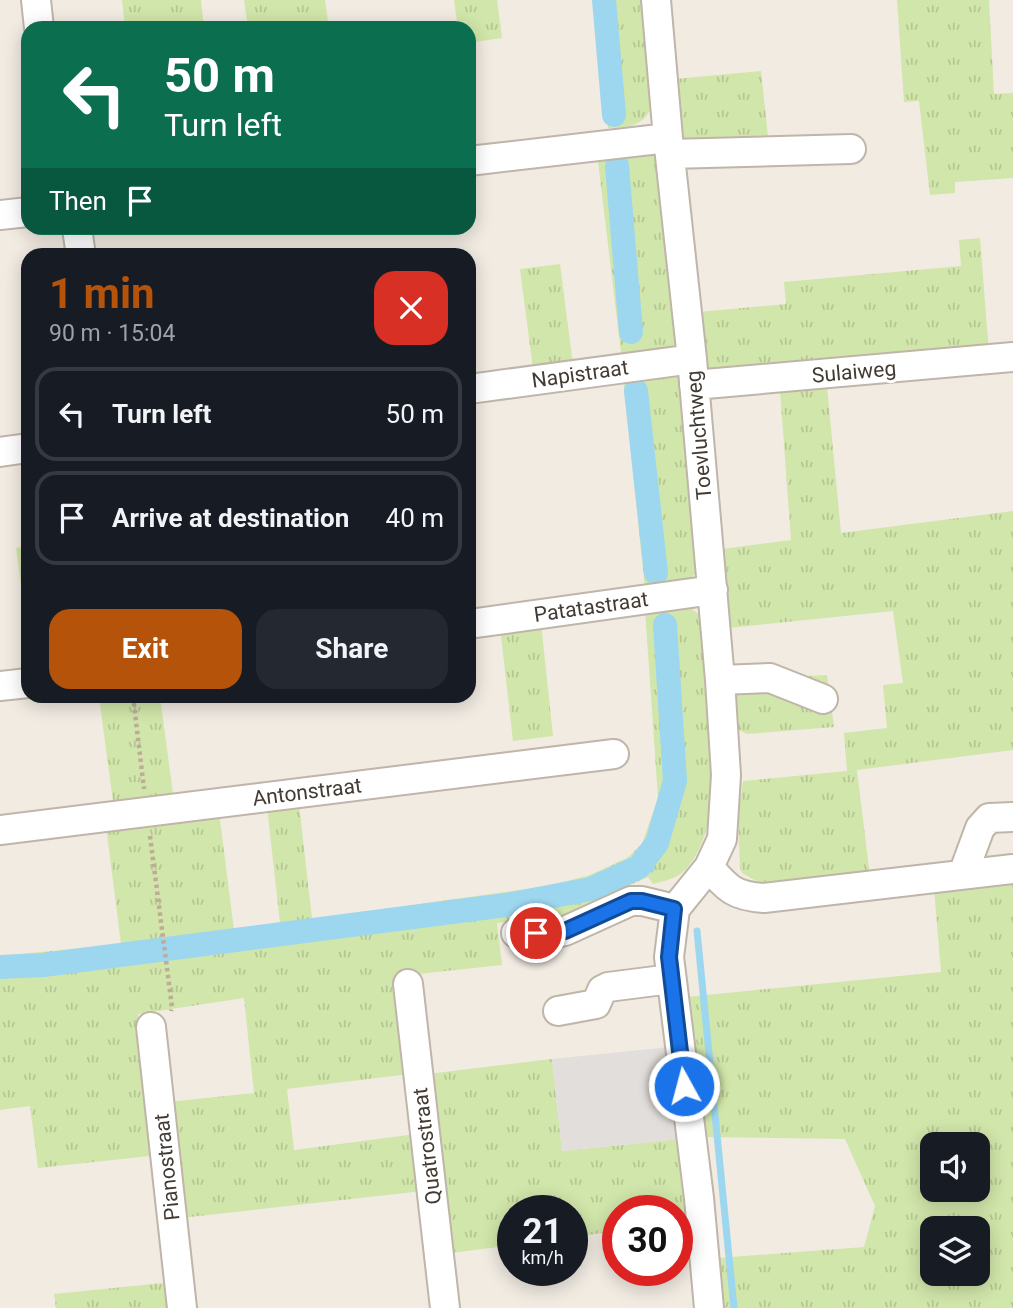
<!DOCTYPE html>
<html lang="en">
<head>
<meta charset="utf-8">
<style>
  body { margin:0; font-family:Roboto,sans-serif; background:#242831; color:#f1f3f6; height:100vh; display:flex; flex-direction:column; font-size:26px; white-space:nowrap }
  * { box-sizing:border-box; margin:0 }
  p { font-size:23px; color:#9ea1a6 }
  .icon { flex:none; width:38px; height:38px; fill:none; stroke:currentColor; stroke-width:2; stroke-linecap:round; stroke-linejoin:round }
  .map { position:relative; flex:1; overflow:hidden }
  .side { position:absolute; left:21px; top:248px; width:455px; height:455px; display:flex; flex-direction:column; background:#171b24; border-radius:21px; box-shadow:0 4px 18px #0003 }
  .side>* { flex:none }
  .guide { position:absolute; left:21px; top:21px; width:455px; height:214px; border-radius:21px; box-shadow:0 4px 18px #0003; background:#0b6e4f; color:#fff; overflow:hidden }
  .buttons { position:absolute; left:920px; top:1132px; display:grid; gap:14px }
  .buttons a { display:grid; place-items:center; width:70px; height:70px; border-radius:14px; background:#171b24; box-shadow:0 4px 18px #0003; font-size:35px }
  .speed { position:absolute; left:497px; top:1195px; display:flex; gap:14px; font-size:35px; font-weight:700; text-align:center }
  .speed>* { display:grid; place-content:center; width:91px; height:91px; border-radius:50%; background:#171b24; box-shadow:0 4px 18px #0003; line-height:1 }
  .speed small { font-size:18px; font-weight:400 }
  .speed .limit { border:10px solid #d22; background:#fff; color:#111 }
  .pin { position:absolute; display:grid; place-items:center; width:60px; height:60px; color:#fff; margin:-30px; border:4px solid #fff; border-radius:50%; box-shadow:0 2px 7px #0007 }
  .me { position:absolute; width:77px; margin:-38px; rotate:353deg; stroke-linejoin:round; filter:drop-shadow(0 0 5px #0008) }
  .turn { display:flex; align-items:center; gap:24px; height:147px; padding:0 28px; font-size:32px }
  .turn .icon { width:91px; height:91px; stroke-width:2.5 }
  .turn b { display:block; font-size:49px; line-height:60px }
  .then { display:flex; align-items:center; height:66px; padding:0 28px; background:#0003; gap:14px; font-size:26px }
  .round { display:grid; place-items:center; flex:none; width:74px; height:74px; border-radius:21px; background:#242831 }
  .head { display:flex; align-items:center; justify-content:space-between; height:119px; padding:0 28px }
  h1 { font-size:42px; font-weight:700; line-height:52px; color:#b45309 }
  .cta { display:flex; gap:14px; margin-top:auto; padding:14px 28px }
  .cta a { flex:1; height:80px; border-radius:21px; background:#b45309; color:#fff; font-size:28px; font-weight:700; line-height:80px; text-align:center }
  .cta a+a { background:#242831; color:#f1f3f6 }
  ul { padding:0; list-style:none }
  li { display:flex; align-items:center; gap:21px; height:94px; margin:0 14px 10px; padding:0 14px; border:4px solid #363941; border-radius:21px }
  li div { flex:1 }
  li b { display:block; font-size:26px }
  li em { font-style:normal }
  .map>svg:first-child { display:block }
  .grass { fill:url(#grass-tufts); fill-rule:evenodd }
  .parking { fill:#e1dedb }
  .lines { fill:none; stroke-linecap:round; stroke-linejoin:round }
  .stream { stroke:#9dd6ef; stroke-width:7 }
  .canal { stroke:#9dd6ef; stroke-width:24 }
  .minor-casing { stroke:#bfb5a8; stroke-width:32 }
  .path { stroke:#beac96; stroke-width:4.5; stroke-dasharray:3.5 3.5; stroke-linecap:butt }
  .minor { stroke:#fff; stroke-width:28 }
  .route-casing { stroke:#114b97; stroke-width:18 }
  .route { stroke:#1a73e8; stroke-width:12 }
  .labels { text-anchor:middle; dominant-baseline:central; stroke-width:6; stroke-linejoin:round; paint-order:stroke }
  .street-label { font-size:21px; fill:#433b33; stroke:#fff }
</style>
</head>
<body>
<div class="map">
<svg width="1013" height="1308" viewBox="0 0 1013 1308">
  <defs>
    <pattern id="grass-tufts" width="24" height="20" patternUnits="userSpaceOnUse" patternTransform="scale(1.75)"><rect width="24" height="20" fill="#d1e6aa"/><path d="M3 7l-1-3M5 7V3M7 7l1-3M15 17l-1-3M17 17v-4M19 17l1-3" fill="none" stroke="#b5c693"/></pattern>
  </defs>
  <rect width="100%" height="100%" fill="#f1ebe2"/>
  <!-- grass -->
  <path class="grass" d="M 122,0 L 201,0 L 204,28 L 125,28 Z
    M 244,0 L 325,0 L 329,28 L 248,28 Z
    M 454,0 L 497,0 L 502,38 L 469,43 L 469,28 L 458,28 Z
    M 594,0 L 644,0 L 652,106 C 643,127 629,127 608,128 Z
    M 897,0 L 989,0 L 994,94 L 1013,93 L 1013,178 L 955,182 L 955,193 L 930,195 L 919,101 L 904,102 Z
    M 761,71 L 768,137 L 681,144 L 675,79 Z
    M 653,151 L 659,162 L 679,338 C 670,359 641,357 622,361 L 597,153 Z
    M 980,238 L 989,353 L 716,375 L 704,368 L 699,312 L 786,304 L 784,282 L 961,266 L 959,240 Z
    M 560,264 L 573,365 L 533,369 L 520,269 Z
    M 676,374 L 682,378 L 698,570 L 687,583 L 645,589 L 623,377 Z
    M 827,386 L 841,533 L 1013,511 L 1013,750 L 857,770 L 870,877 L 762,884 L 742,873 L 740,868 L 738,817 L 743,781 L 847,771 L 844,733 L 887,728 L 883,685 L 903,683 L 893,611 L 729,628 L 722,549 L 791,540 L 780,390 Z
    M 28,546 L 28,637 L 16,548 Z
    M 675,606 L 692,609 L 701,616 C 708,684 734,815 686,869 C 678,878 665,881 653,884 L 648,877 L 564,915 L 497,923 L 502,965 L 400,976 L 409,1074 L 287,1089 L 294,1150 L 416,1134 L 423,1191 L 181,1218 L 168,1102 L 254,1093 L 244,998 L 138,1014 L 159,1155 L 38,1168 L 30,1106 L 0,1110 L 0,956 L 121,944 L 106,826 L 219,812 L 234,930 L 280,923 L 267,807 L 299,804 L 312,919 L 548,886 L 590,875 L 627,858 L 642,844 L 658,798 L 645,610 Z
    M 541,623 L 553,736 L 513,741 L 500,627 Z
    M 827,675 L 834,727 L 747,734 L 739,730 L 736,723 L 733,680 Z
    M 99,697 L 160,697 L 174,801 L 114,809 Z
    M 1013,880 L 1013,1308 L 722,1308 L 718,1258 L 864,1247 L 875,1206 L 845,1139 L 703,1137 L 686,997 L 941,972 L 934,888 ZM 933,1144 L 978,1144 L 978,1190 L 933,1190 ZM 933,1228 L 978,1228 L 978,1274 L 933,1274 Z
    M 552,1059 L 562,1151 L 680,1139 L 691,1222 L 677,1224 L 677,1211 L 618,1211 L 618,1231 L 572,1237 L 572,1211 L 513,1211 L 513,1245 L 451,1253 L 428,1074 Z
    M 173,1282 L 175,1308 L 56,1308 L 54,1294 Z"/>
  <!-- parking -->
  <path class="parking" d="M 670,1047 L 680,1139 L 562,1151 L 552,1059 Z"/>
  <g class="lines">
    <!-- stream -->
    <path class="stream" d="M 639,867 L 651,869
      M 697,931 L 734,1308"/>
    <!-- canal -->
    <path class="canal" d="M 604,0 L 614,115
      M 617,166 L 631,332
      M 636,391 L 656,573
      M 0,967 L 43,965 L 506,905 L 591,889 L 639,867 L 657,843 L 675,781 L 665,625"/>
    <defs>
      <path id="minor" d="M 36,0 L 39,28
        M 656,0 L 668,138 L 692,359 L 720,680 L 726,775 L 722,839 L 709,867 L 675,909 L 669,957 L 699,1198 L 709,1308
        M 670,154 L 851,149
        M 469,161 L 668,138
        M 0,215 L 28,212
        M 77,228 L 81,256
        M 694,385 L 1013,357
        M 469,389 L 692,359
        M 0,452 L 28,448
        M 469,624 L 713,590
        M 720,680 L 770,678 L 823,699
        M 0,686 L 28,683
        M 0,830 L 614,754
        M 709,867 C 728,889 734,896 764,898 L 1013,869
        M 963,874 L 980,828 L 989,818 L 1013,817
        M 516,933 L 556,933 L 565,931 L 631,901 L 642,901 L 675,909
        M 408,984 L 445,1308
        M 558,1011 L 596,1004 L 602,990 L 608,987 L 671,979
        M 151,1027 L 182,1308"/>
    </defs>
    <!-- minor casing -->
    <use href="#minor" class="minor-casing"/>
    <!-- path -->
    <path class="path" d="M 133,696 L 144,789
      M 150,836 L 172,1007 L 171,1011"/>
    <!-- minor -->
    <use href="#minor" class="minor"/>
  </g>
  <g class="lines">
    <defs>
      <path id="route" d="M 536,933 L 565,931 L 631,901 L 642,901 L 674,909 L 669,957 L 684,1086"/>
    </defs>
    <!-- route casing -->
    <use href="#route" class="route-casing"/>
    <!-- route -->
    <use href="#route" class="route"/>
  </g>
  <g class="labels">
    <!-- street labels -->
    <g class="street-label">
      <text transform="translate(854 372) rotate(-5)">Sulaiweg</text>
      <text transform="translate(580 374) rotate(-8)">Napistraat</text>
      <text transform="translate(699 435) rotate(-95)">Toevluchtweg</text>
      <text transform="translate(591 607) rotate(-8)">Patatastraat</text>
      <text transform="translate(307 792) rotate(-7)">Antonstraat</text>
      <text transform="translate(427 1146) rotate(-97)">Quatrostraat</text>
      <text transform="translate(167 1167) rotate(-96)">Pianostraat</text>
    </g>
  </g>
</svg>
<div class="buttons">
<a><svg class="icon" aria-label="sound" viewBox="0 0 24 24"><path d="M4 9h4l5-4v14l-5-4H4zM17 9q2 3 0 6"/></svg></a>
<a><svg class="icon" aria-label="layers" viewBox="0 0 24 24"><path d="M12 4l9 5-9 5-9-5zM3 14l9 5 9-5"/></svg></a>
</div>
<div class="speed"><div>21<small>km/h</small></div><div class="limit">30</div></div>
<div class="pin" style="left:536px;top:933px;background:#d93025"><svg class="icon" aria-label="arrive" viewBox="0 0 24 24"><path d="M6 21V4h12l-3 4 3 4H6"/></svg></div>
<svg class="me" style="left:684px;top:1086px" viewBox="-20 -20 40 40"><circle r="17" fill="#1a73e8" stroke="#fff" stroke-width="3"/><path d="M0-11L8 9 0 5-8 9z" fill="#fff"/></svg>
<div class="guide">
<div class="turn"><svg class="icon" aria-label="left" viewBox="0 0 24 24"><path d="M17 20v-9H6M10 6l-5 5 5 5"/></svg><div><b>50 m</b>Turn left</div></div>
<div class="then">Then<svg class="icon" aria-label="arrive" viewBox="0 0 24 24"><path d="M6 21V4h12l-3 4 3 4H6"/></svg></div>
</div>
<section class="side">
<div class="head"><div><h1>1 min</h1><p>90 m · 15:04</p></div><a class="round" style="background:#d93025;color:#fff"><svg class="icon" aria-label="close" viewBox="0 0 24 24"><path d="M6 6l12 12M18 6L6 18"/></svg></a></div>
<ul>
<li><svg class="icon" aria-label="left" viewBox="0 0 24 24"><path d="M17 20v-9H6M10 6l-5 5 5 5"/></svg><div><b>Turn left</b></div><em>50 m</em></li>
<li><svg class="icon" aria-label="arrive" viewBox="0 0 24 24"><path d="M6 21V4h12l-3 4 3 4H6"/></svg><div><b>Arrive at destination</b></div><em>40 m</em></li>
</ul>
<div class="cta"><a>Exit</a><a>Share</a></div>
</section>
</div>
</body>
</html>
